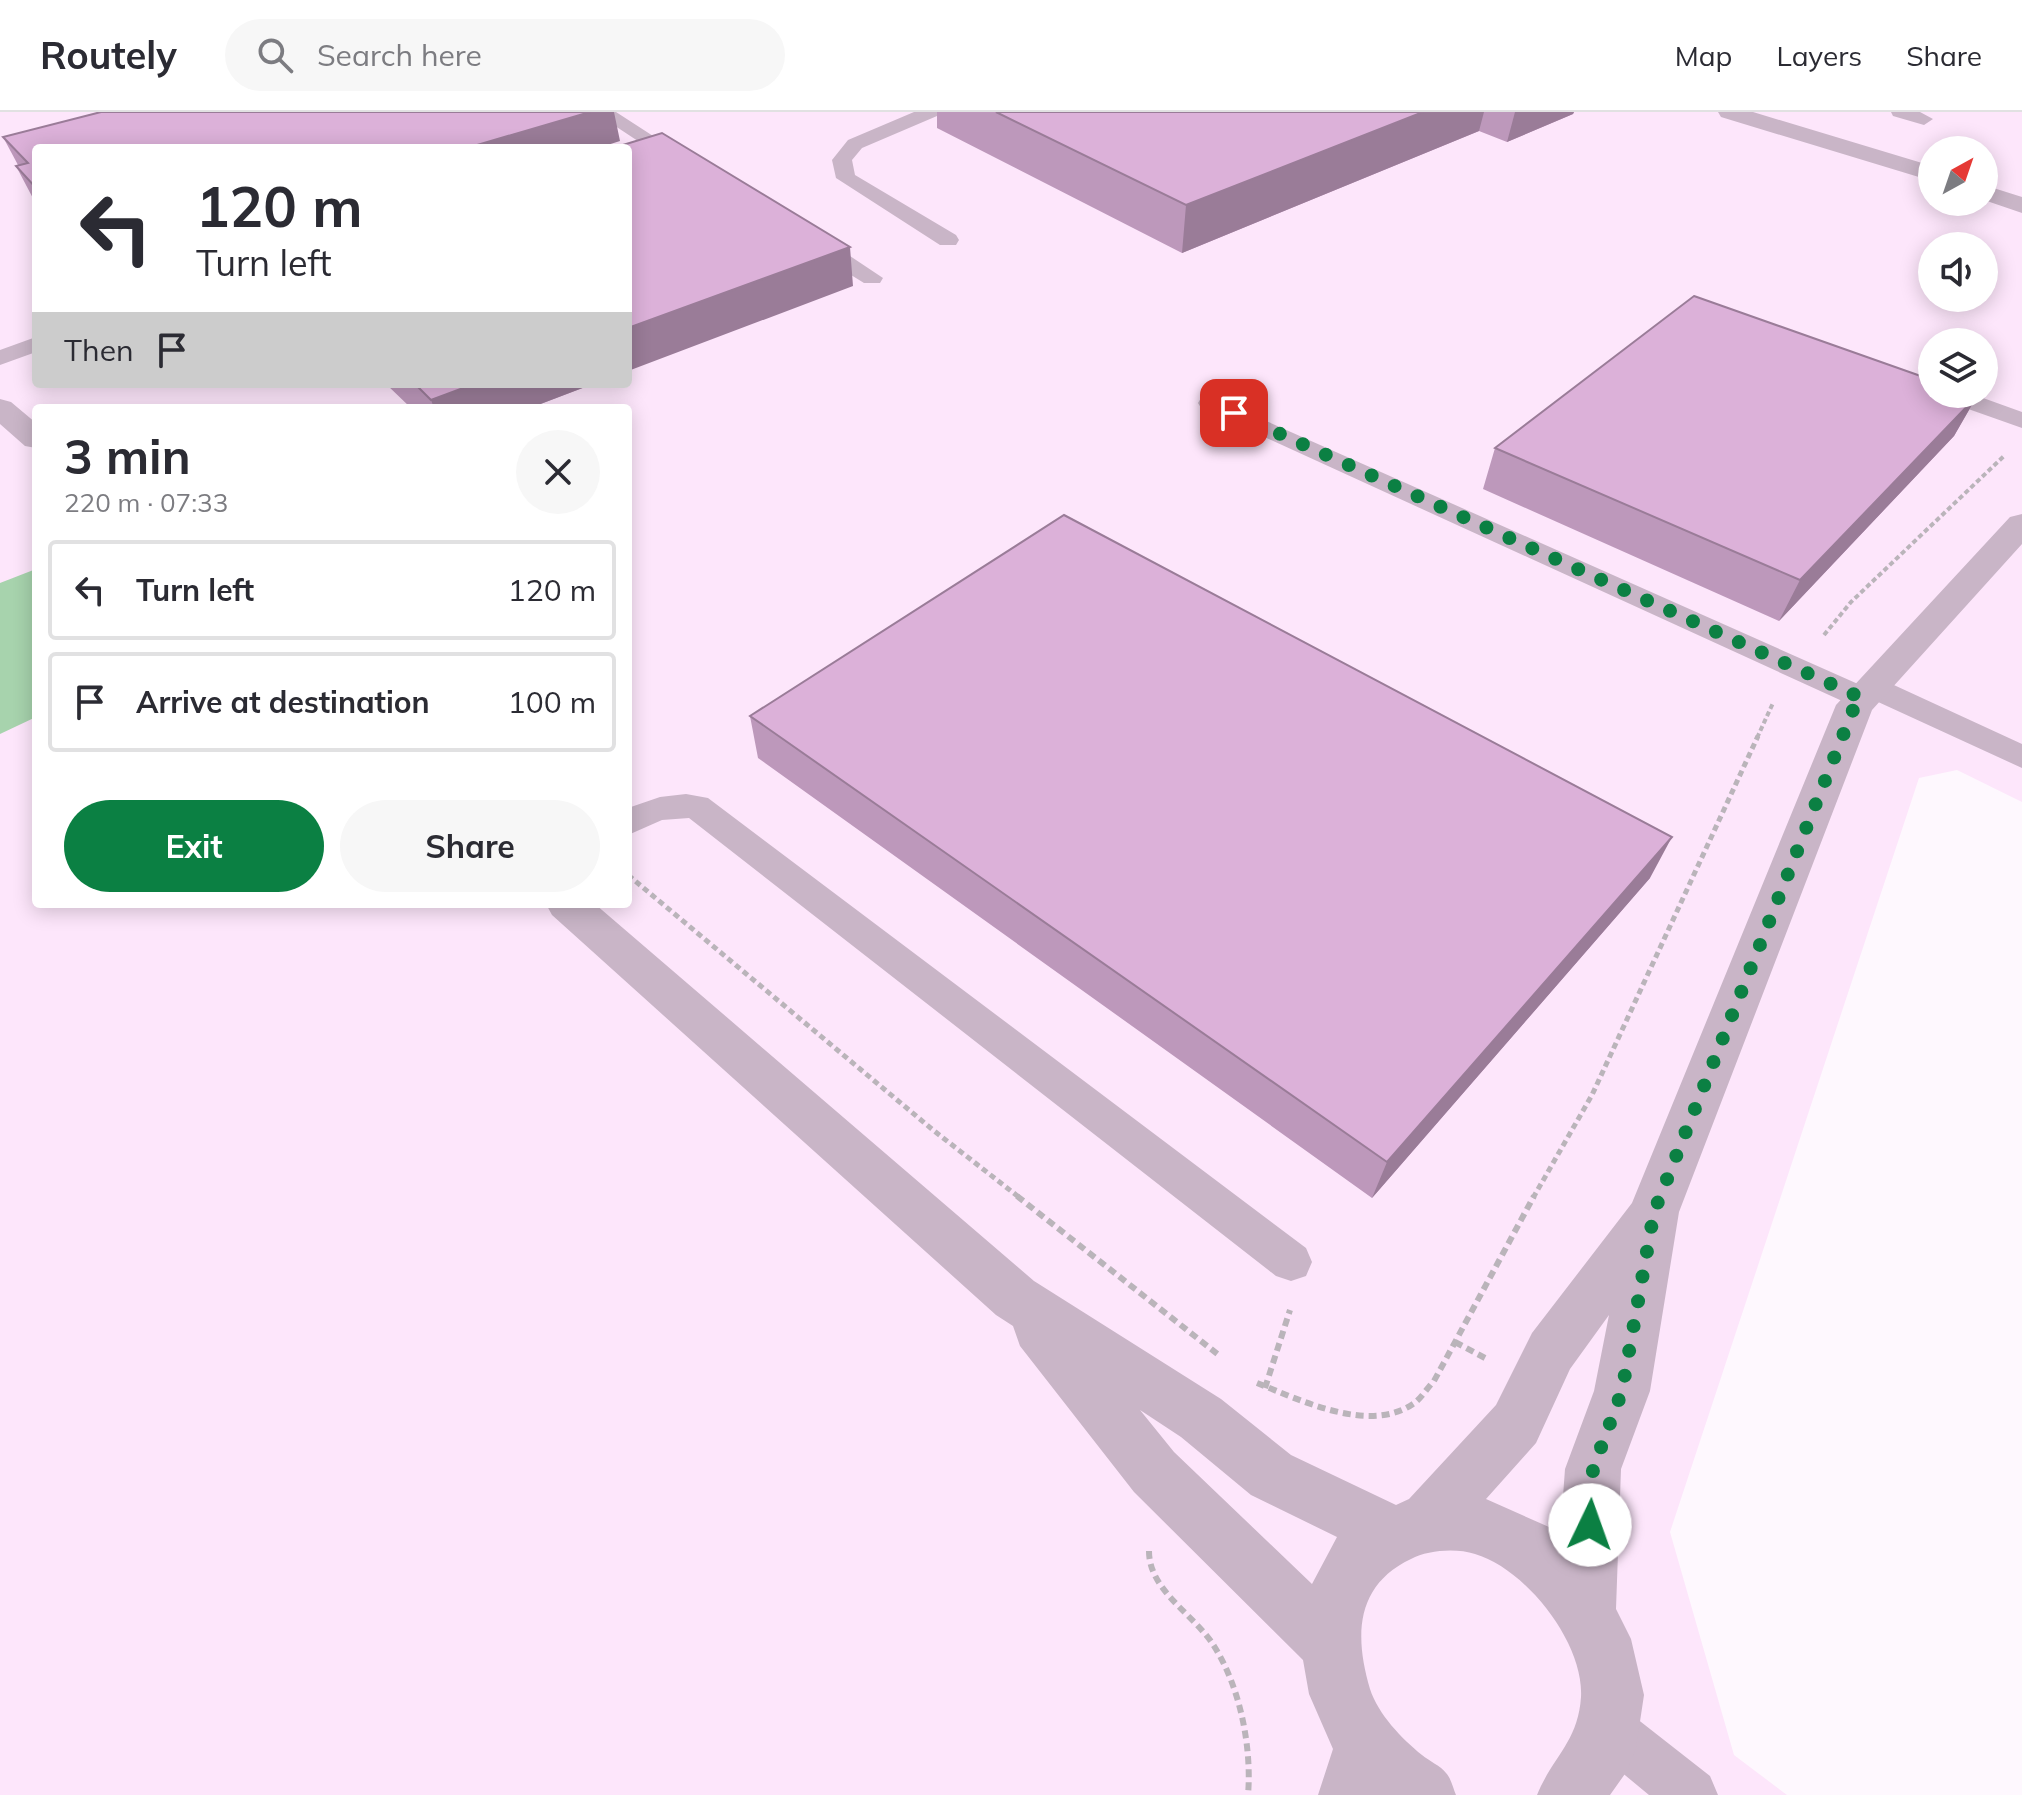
<!DOCTYPE html>
<html lang="en">
<head>
<meta charset="utf-8">
<style>
  body { margin:0; font-family:Mulish,sans-serif; background:#f7f7f7; color:#2b2b33; height:100vh; display:flex; flex-direction:column; font-size:30px; white-space:nowrap }
  * { box-sizing:border-box; margin:0 }
  p { font-size:26px; color:#7c7c81 }
  .icon { flex:none; width:44px; height:44px; fill:none; stroke:currentColor; stroke-width:2; stroke-linecap:round; stroke-linejoin:round }
  .map { position:relative; flex:1; overflow:hidden }
  .drawer { position:absolute; left:32px; top:292px; width:600px; height:504px; display:flex; flex-direction:column; background:#fff; border-radius:8px; box-shadow:0 4px 20px #0003 }
  .drawer>* { flex:none }
  .hud { position:absolute; left:32px; top:32px; width:600px; height:244px; border-radius:8px; box-shadow:0 4px 20px #0003; background:#fff; color:#2b2b33; overflow:hidden }
  .needle { width:52px; rotate:40deg }
  .buttons { position:absolute; left:1918px; top:24px; display:grid; gap:16px }
  .buttons a { display:grid; place-items:center; width:80px; height:80px; border-radius:50%; background:#fff; box-shadow:0 4px 20px #0003; font-size:40px }
  .pin { position:absolute; display:grid; place-items:center; width:68px; height:68px; color:#fff; margin:-34px; border-radius:16px; box-shadow:0 4px 12px #0006 }
  .me { position:absolute; width:88px; margin:-44px; rotate:3deg; stroke-linejoin:round; filter:drop-shadow(0 0 6px #0008) }
  .turn { display:flex; align-items:center; gap:28px; height:168px; padding:0 32px; font-size:36px }
  .turn .icon { width:104px; height:104px; stroke-width:2.5 }
  .turn b { display:block; font-size:56px; line-height:68px }
  .then { display:flex; align-items:center; height:76px; padding:0 32px; background:#0003; gap:16px; font-size:30px }
  .round { display:grid; place-items:center; flex:none; width:84px; height:84px; border-radius:42px; background:#f7f7f7 }
  .overview { display:flex; align-items:center; justify-content:space-between; height:136px; padding:0 32px }
  h1 { font-size:48px; font-weight:700; line-height:60px }
  .cta { display:flex; gap:16px; margin-top:auto; padding:16px 32px }
  .cta a { flex:1; height:92px; border-radius:48px; background:#0b8043; color:#fff; font-size:32px; font-weight:700; line-height:92px; text-align:center }
  .cta a+a { background:#f7f7f7; color:#2b2b33 }
  ul { padding:0; list-style:none }
  li { display:flex; align-items:center; gap:24px; height:100px; margin:0 16px 12px; padding:0 16px; border:4px solid #e1e1e2; border-radius:8px }
  li div { flex:1 }
  li b { display:block; font-size:30px }
  li em { font-style:normal }
  header { display:flex; align-items:center; gap:48px; box-sizing:border-box; height:112px; padding:0 40px; background:#fff; border-bottom:2px solid #e1e1e2 }
  header strong { font-size:38px }
  nav { display:flex; gap:44px; margin-inline-start:auto; font-size:28px }
  .search { width:560px; height:72px; background:#f7f7f7; display:flex; align-items:center; gap:20px; box-sizing:border-box; padding:0 28px; border-radius:44px; color:#7c7c81; font-size:30px }
  .map>svg:first-child { display:block }
  .built { fill:#fde6fb; fill-rule:evenodd }
  .green { fill:#a7d3ad }
  .lines { fill:none; stroke-linecap:round; stroke-linejoin:round }
  .path-far2 { stroke:#bab4ba; stroke-width:4; stroke-dasharray:5 3; stroke-linecap:butt }
  .path-far1 { stroke:#bab4ba; stroke-width:5; stroke-dasharray:6 4; stroke-linecap:butt }
  .path { stroke:#bab4ba; stroke-width:6; stroke-dasharray:8 5; stroke-linecap:butt }
  .service { fill:#c9b5c7; fill-rule:evenodd }
  .minor { fill:#c9b5c7; fill-rule:evenodd }
  .wall { fill:#bd98bb }
  .shaded-wall { fill:#9a7c98 }
  .building { fill:#dcb1d9; stroke:#9a7c98; stroke-width:2 }
  .route { stroke:#0b8043; stroke-width:14; stroke-dasharray:0 25.2 }
</style>
</head>
<body>
<header>
<strong>Routely</strong>
<div class="search"><svg class="icon" aria-label="search" viewBox="0 0 24 24"><circle cx="10" cy="10" r="6"/><path d="M15 15l6 6"/></svg>Search here</div>
<nav><a>Map</a><a>Layers</a><a>Share</a></nav>
</header>
<div class="map">
<svg width="2022" height="1683" viewBox="0 0 2022 1683">
  <rect width="100%" height="100%" fill="#fef8fe"/>
  <!-- built -->
  <path class="built" d="M 0,0 L 2022,0 L 2022,690 L 1957,658 L 1919,666 L 1670,1420 L 1734,1643 L 1787,1683 L 0,1683 ZM 36,36 L 628,36 L 628,272 L 36,272 ZM 1932,38 L 1984,38 L 1984,90 L 1932,90 ZM 1932,134 L 1984,134 L 1984,186 L 1932,186 ZM 1932,230 L 1984,230 L 1984,282 L 1932,282 ZM 36,296 L 628,296 L 628,792 L 36,792 Z"/>
  <!-- green -->
  <path class="green" d="M 36,457 L 36,605 L 0,622 L 0,471 Z"/>
  <g class="lines">
    <!-- path-far2 -->
    <path class="path-far2" d="M 1824,523 L 1851,490 L 2004,344
      M 1757,626 L 1773,591"/>
    <!-- path-far1 -->
    <path class="path-far1" d="M 628,763 L 933,1018 L 1020,1086
      M 1533,1086 L 1592,983 L 1758,624"/>
    <!-- path -->
    <path class="path" d="M 1017,1084 L 1220,1244
      M 1455,1230 L 1485,1246
      M 1257,1271 C 1300,1288 1369,1322 1413,1292 C 1421,1287 1427,1276 1434,1269 L 1534,1084
      M 1265,1276 L 1290,1198
      M 1149,1439 C 1149,1479 1195,1503 1214,1534 C 1240,1575 1252,1635 1248,1683"/>
    <!-- service -->
    <path class="service" d="M 594,0 L 616,0 L 667,33 L 657,39 L 650,37 Z
      M 914,0 L 939,0 L 937,4 L 862,36 L 852,48 L 855,63 L 956,123 L 959,128 L 956,133 L 940,133 L 836,66 L 832,48 L 848,28 Z
      M 1891,0 L 1920,0 L 1933,7 L 1924,13 L 1893,4 Z
      M 809,121 L 817,122 L 883,166 L 880,171 L 864,171 L 801,132 L 798,127 Z
      M 36,225 L 36,240 L 0,253 L 0,238 Z
      M 1937,282 L 1972,282 L 2022,300 L 2022,316 L 1940,287 Z
      M 1210,284 L 1858,572 L 1861,568 L 1872,565 L 1883,568 L 2022,632 L 2022,656 L 1876,589 L 1873,593 L 1862,596 L 1851,593 L 1201,296 L 1198,291 L 1201,286 Z
      M 686,682 L 708,686 L 1306,1136 L 1312,1150 L 1306,1164 L 1291,1169 L 1276,1164 L 689,706 L 662,708 L 628,723 L 628,696 L 660,685 Z
      M 1609,1591 L 1627,1599 L 1710,1664 L 1718,1683 L 1649,1683 L 1591,1635 L 1583,1617 L 1591,1599 Z"/>
    <!-- minor -->
    <path class="minor" d="M 1718,0 L 1753,0 L 1932,54 L 1932,69 L 1721,5 Z
      M 1984,73 L 2022,85 L 2022,101 L 1984,88 Z
      M 0,287 L 11,290 L 36,311 L 36,336 L 25,334 L 0,312 Z
      M 2022,402 L 2022,432 L 1872,598 L 1679,1100 L 1650,1279 L 1621,1357 L 1616,1497 L 1631,1527 L 1644,1583 L 1636,1636 L 1627,1659 L 1610,1683 L 1537,1683 C 1553,1644 1578,1630 1581,1585 C 1584,1531 1526,1457 1475,1442 C 1456,1436 1428,1438 1411,1447 C 1356,1473 1354,1523 1370,1577 C 1378,1602 1402,1627 1422,1643 C 1429,1649 1441,1654 1446,1661 C 1451,1666 1453,1676 1456,1683 L 1318,1683 L 1333,1637 L 1309,1582 L 1303,1548 L 1134,1380 L 1020,1234 L 1013,1214 L 996,1203 L 552,803 L 546,792 L 595,792 L 1034,1169 L 1221,1287 L 1291,1343 L 1396,1393 L 1409,1387 L 1496,1293 L 1532,1221 L 1632,1091 L 1836,593 L 2010,405 ZM 1609,1203 L 1594,1279 L 1565,1357 L 1560,1426 L 1549,1415 L 1486,1387 L 1536,1331 L 1570,1257 ZM 1140,1298 L 1181,1325 L 1251,1383 L 1337,1425 L 1312,1472 L 1174,1340 Z"/>
  </g>
  <!-- wall -->
  <path class="wall" d="M 937,0 L 1574,0 L 1573,2 L 1507,30 L 1479,19 L 1182,141 L 937,16 Z
    M 3,25 L 620,29 L 36,36 L 36,92 L 16,54 L 18,53 Z
    M 386,272 L 593,272 L 530,296 L 411,296 Z
    M 1977,284 L 1954,324 L 1779,509 L 1483,377 L 1495,336 Z
    M 750,604 L 1650,766 L 1372,1086 L 758,646 Z"/>
  <!-- shaded-wall -->
  <path class="shaded-wall" d="M 590,0 L 614,0 L 620,29 L 598,36 L 467,36 Z
    M 1423,0 L 1484,0 L 1479,19 L 1182,141 L 1186,93 Z
    M 1515,0 L 1574,0 L 1573,2 L 1507,30 Z
    M 850,135 L 853,174 L 628,259 L 628,216 Z
    M 474,272 L 593,272 L 530,296 L 434,296 L 431,288 Z
    M 1977,284 L 1954,324 L 1779,509 L 1800,468 Z
    M 1672,725 L 1650,766 L 1372,1086 L 1387,1050 Z"/>
  <!-- building -->
  <path class="building" d="M 101,0 L 590,0 L 467,36 L 36,36 L 36,76 L 16,54 L 28,51 L 3,25 Z
    M 996,0 L 1423,0 L 1186,93 Z
    M 662,21 L 850,135 L 628,216 L 628,36 L 613,36 Z
    M 1694,184 L 1932,268 L 1932,282 L 1972,282 L 1977,284 L 1800,468 L 1495,336 Z
    M 415,272 L 474,272 L 431,288 Z
    M 1064,403 L 1672,725 L 1387,1050 L 750,604 Z"/>
  <g class="lines">
    <!-- route -->
    <path class="route" d="M 1234,301 L 1862,586 L 1855,593 L 1654,1100 L 1622,1279 L 1593,1357 L 1590,1413"/>
  </g>
</svg>
<div class="buttons">
<a><svg class="needle" viewBox="-14 -14 28 28"><path d="M0-13l5 13h-10z" fill="#e53935"/><path d="M0 13l5-13h-10z" fill="#7c7c81"/></svg></a>
<a><svg class="icon" aria-label="sound" viewBox="0 0 24 24"><path d="M4 9h4l5-4v14l-5-4H4zM17 9q2 3 0 6"/></svg></a>
<a><svg class="icon" aria-label="layers" viewBox="0 0 24 24"><path d="M12 4l9 5-9 5-9-5zM3 14l9 5 9-5"/></svg></a>
</div>
<div class="pin" style="left:1234px;top:301px;background:#d93025"><svg class="icon" aria-label="arrive" viewBox="0 0 24 24"><path d="M6 21V4h12l-3 4 3 4H6"/></svg></div>
<svg class="me" style="left:1590px;top:1413px" viewBox="-20 -20 40 40"><circle r="19" fill="#fff"/><path d="M0-13L10 11 0 6-10 11z" fill="#0b8043"/></svg>
<div class="hud">
<div class="turn"><svg class="icon" aria-label="left" viewBox="0 0 24 24"><path d="M17 20v-9H6M10 6l-5 5 5 5"/></svg><div><b>120 m</b>Turn left</div></div>
<div class="then">Then<svg class="icon" aria-label="arrive" viewBox="0 0 24 24"><path d="M6 21V4h12l-3 4 3 4H6"/></svg></div>
</div>
<section class="drawer">
<div class="overview"><div><h1>3 min</h1><p>220 m · 07:33</p></div><a class="round"><svg class="icon" aria-label="close" viewBox="0 0 24 24"><path d="M6 6l12 12M18 6L6 18"/></svg></a></div>
<ul>
<li><svg class="icon" aria-label="left" viewBox="0 0 24 24"><path d="M17 20v-9H6M10 6l-5 5 5 5"/></svg><div><b>Turn left</b></div><em>120 m</em></li>
<li><svg class="icon" aria-label="arrive" viewBox="0 0 24 24"><path d="M6 21V4h12l-3 4 3 4H6"/></svg><div><b>Arrive at destination</b></div><em>100 m</em></li>
</ul>
<div class="cta"><a>Exit</a><a>Share</a></div>
</section>
</div>
</body>
</html>
